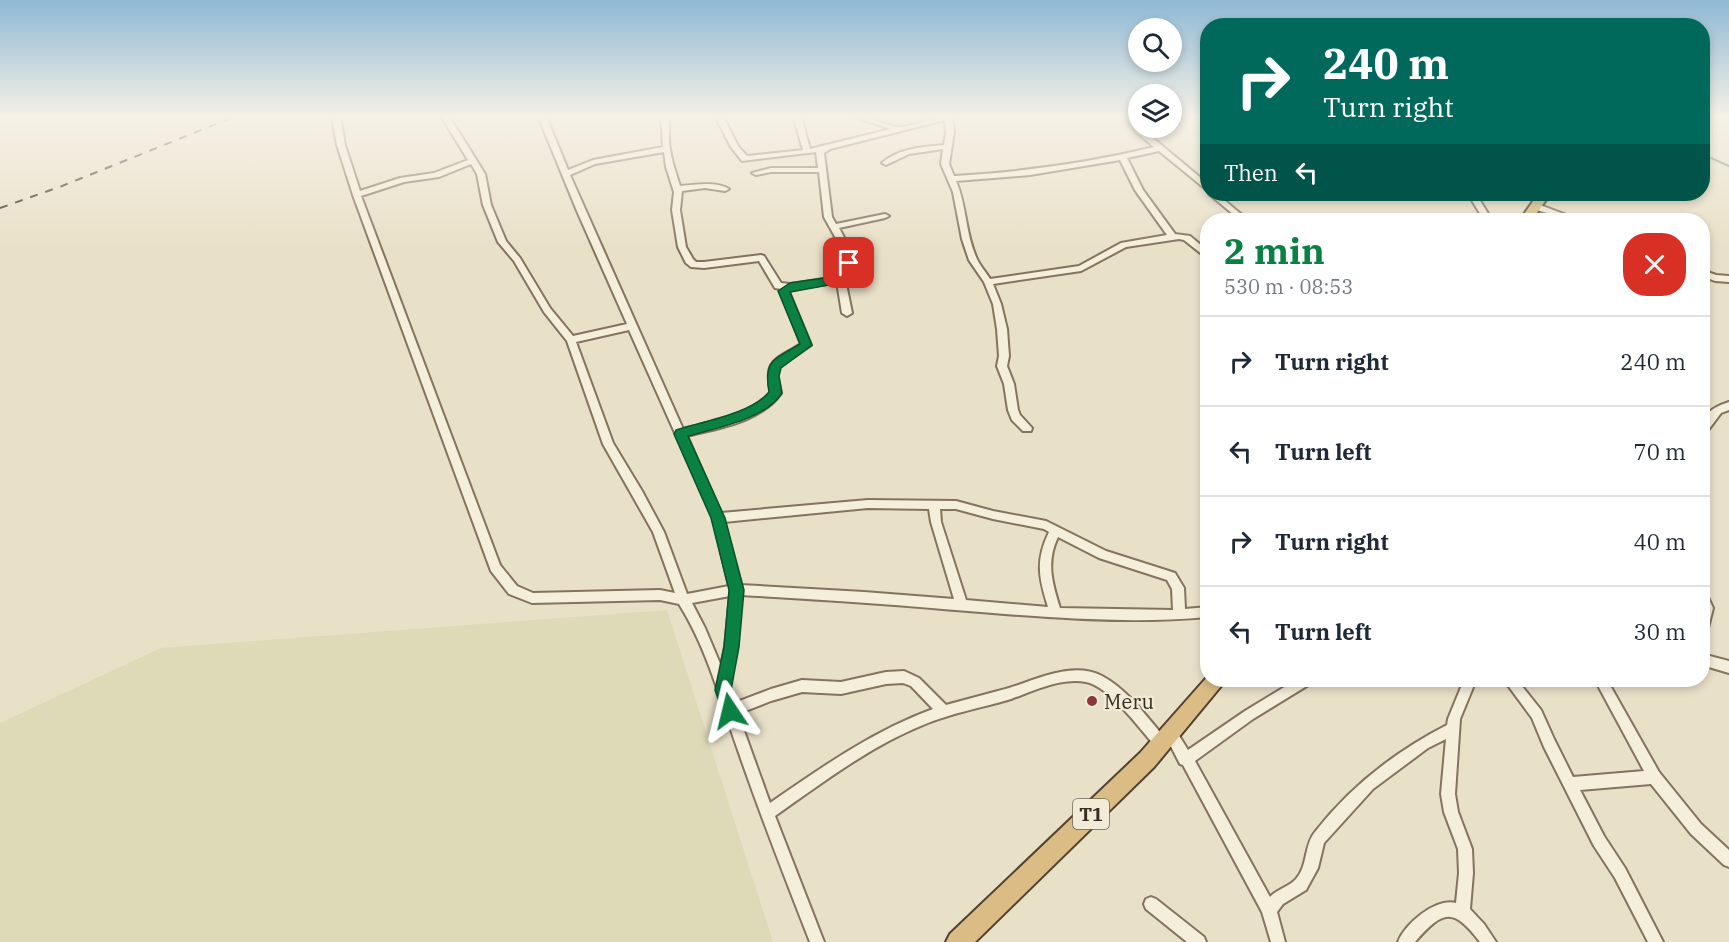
<!DOCTYPE html>
<html lang="en">
<head>
<meta charset="utf-8">
<style>
  body { margin:0; font-family:"IBM Plex Serif",serif; background:#f6f6f7; color:#1f2937; height:100vh; display:flex; flex-direction:column; font-size:22px; white-space:nowrap }
  * { box-sizing:border-box; margin:0 }
  p { font-size:20px; color:#747a83 }
  .icon { flex:none; width:33px; height:33px; fill:none; stroke:currentColor; stroke-width:2; stroke-linecap:round; stroke-linejoin:round }
  .map { position:relative; flex:1; overflow:hidden }
  .panel { position:absolute; left:1200px; top:213px; width:510px; height:474px; display:flex; flex-direction:column; background:#fff; border-radius:24px; box-shadow:0 3px 9px #0003 }
  .panel>* { flex:none }
  .banner { position:absolute; left:1200px; top:18px; width:510px; height:183px; border-radius:24px; box-shadow:0 3px 9px #0003; background:#00695c; color:#fff; overflow:hidden }
  .fabs { position:absolute; left:1128px; top:18px; display:grid; gap:12px }
  .fabs a { display:grid; place-items:center; width:54px; height:54px; border-radius:50%; background:#fff; box-shadow:0 3px 9px #0003; font-size:30px }
  .pin { position:absolute; display:grid; place-items:center; width:51px; height:51px; color:#fff; margin:-26px; border-radius:12px; box-shadow:0 3px 9px #0006 }
  .me { position:absolute; width:66px; margin:-33px; rotate:350deg; stroke-linejoin:round; filter:drop-shadow(0 0 4px #0008) }
  .turn { display:flex; align-items:center; gap:21px; height:126px; padding:0 24px; font-size:27px }
  .turn .icon { width:78px; height:78px; stroke-width:2.5 }
  .turn b { display:block; font-size:42px; line-height:51px }
  .then { display:flex; align-items:center; height:57px; padding:0 24px; background:#0003; gap:12px; font-size:22px }
  .round { display:grid; place-items:center; flex:none; width:63px; height:63px; border-radius:24px; background:#f6f6f7 }
  .summary { display:flex; align-items:center; justify-content:space-between; height:102px; padding:0 24px }
  h1 { font-size:36px; font-weight:800; line-height:45px; color:#0b8043 }
  ul { padding:0; list-style:none }
  li { display:flex; align-items:center; gap:18px; height:90px; padding:0 24px; border-top:2px solid #e0e1e3 }
  li div { flex:1 }
  li b { display:block; font-size:22px }
  li em { font-style:normal }
  .map>svg:first-child { display:block }
  .farmland { fill:#ded9b7 }
  .lines { fill:none; stroke-linecap:round; stroke-linejoin:round }
  .stream { stroke:#708b85; stroke-width:2 }
  .minor-casing { stroke:#83735f; stroke-width:4 }
  .trunk-casing { stroke:#524233; stroke-width:4 }
  .minor { fill:#f5eedb; fill-rule:evenodd }
  .trunk { fill:#dbbc84; fill-rule:evenodd }
  .rail { stroke:#362c21; stroke-width:2; stroke-dasharray:8 8; stroke-linecap:butt }
  .route { fill:#0b8043; stroke:#07532c; stroke-width:1.5 }
  .poi-dot { fill:#8b3836; stroke:#f2ebd7; stroke-width:2 }
  .labels { text-anchor:middle; dominant-baseline:central; stroke-width:4.5; stroke-linejoin:round; paint-order:stroke }
  .shield { fill:#f2ebd7; stroke:#6e6558; stroke-width:1.5 }
  .shield-label { font-size:18px; font-weight:bold; fill:#362c21 }
  .poi-label { font-size:20px; fill:#362c21; stroke:#f2ebd7; text-anchor:start }
</style>
</head>
<body>
<div class="map">
<svg width="1729" height="942" viewBox="0 0 1729 942">
  <rect width="100%" height="100%" fill="#e9e0c8"/>
  <!-- farmland -->
  <path class="farmland" d="M 667,610 L 773,942 L 0,942 L 0,723 L 161,648 Z"/>
  <g class="lines">
    <!-- stream -->
    <path class="stream" d="M 1702,154 L 1729,166"/>
    <defs>
      <path id="minor" d="M 332,116 L 340,116 L 345,145 L 360,191 L 400,178 L 434,173 L 468,160 L 441,116 L 449,116 L 485,174 L 491,205 L 506,241 L 520,258 L 550,308 L 573,336 L 627,324 L 577,211 L 538,116 L 546,116 L 568,170 L 593,160 L 663,147 C 662,136 663,127 660,116 L 668,116 C 670,124 669,127 669,134 C 668,151 675,170 680,186 C 696,185 715,181 729,189 L 725,191 L 705,188 L 682,191 L 680,210 L 686,247 L 693,259 L 696,262 L 704,262 L 761,255 L 764,256 L 781,283 L 790,284 L 838,277 L 847,258 L 824,217 L 819,172 L 771,172 L 756,175 L 752,173 L 771,168 L 818,168 L 816,152 L 742,161 L 731,147 L 715,116 L 723,116 L 738,146 L 747,156 L 803,150 L 793,116 L 801,116 L 810,149 L 891,129 L 852,116 C 870,116 884,126 899,127 C 913,127 935,116 952,116 L 954,132 L 949,164 L 954,176 C 1022,172 1089,163 1154,147 L 1136,132 L 1124,116 L 1132,116 L 1138,124 L 1138,128 L 1141,128 L 1208,184 L 1208,191 L 1159,151 L 1127,158 L 1143,190 L 1175,234 L 1190,236 L 1208,251 L 1208,259 L 1184,240 L 1179,239 L 1126,247 L 1081,271 L 993,284 L 1001,304 L 1007,329 L 1009,356 L 1007,366 L 1014,384 L 1018,410 L 1020,415 L 1032,428 L 1031,431 L 1023,431 L 1012,420 L 1008,410 L 1004,384 L 997,366 L 999,356 L 997,329 L 993,304 L 984,282 L 969,260 L 962,239 L 953,192 L 941,164 L 943,149 L 909,154 L 886,165 L 882,163 C 899,148 923,147 944,145 L 946,132 L 945,120 L 830,149 L 824,153 L 832,217 L 836,224 L 885,214 L 889,216 L 885,218 L 839,228 L 855,258 L 845,279 L 852,313 L 847,316 L 842,313 L 837,282 L 792,290 L 789,292 L 811,345 L 779,367 L 777,376 L 781,393 C 761,422 718,428 687,436 L 721,513 L 868,500 L 956,501 L 993,511 L 1046,521 L 1106,551 L 1175,573 L 1184,588 L 1185,609 L 1208,607 L 1208,617 C 1119,625 1031,616 943,609 C 876,603 809,599 741,595 L 737,647 L 729,689 L 734,703 L 771,689 L 802,680 L 841,682 L 886,672 L 904,671 L 919,678 L 946,705 C 967,699 988,694 1009,688 C 1038,679 1073,661 1102,676 C 1128,690 1146,716 1165,738 L 1166,742 L 1165,746 L 1160,748 L 1155,746 C 1140,729 1109,686 1086,682 C 1062,677 1033,691 1011,699 C 981,708 951,713 923,725 C 869,747 822,783 775,816 L 824,942 L 810,942 C 785,878 761,817 739,753 C 721,703 708,650 679,604 L 660,600 L 532,603 L 509,594 L 491,571 L 353,195 L 337,145 ZM 664,152 L 666,167 L 674,192 L 672,210 L 678,247 L 686,263 L 691,267 L 704,268 L 759,261 L 775,288 L 781,289 L 780,291 L 801,344 C 776,360 763,359 771,392 C 749,416 714,421 683,429 L 570,175 L 595,164 ZM 1120,160 L 1135,190 L 1167,235 L 1121,243 L 1079,266 L 990,279 C 986,272 980,266 977,259 C 965,234 967,206 956,181 L 1030,175 ZM 471,164 L 477,174 L 483,205 L 498,242 L 514,261 L 544,312 L 567,341 L 603,444 L 653,532 L 675,593 L 660,590 L 533,593 L 517,586 L 500,565 L 361,196 L 404,182 L 439,177 ZM 629,330 L 713,518 L 729,586 L 687,594 L 664,532 L 642,491 L 613,443 L 576,342 ZM 868,508 L 929,509 L 931,522 L 954,599 L 864,592 L 741,585 L 724,522 ZM 940,509 L 956,509 L 993,519 L 1044,529 L 1049,532 C 1035,561 1039,578 1048,607 L 966,600 L 941,522 ZM 1058,537 L 1099,558 L 1167,580 L 1172,589 L 1173,610 L 1060,608 C 1052,583 1046,562 1058,537 ZM 730,596 L 725,647 L 721,666 L 705,628 L 692,603 ZM 903,683 L 911,686 L 933,709 C 873,731 822,767 770,803 L 738,714 L 771,701 L 802,692 L 841,694 L 886,684 Z
        M 1209,194 L 1217,194 L 1248,220 L 1240,220 Z
        M 1468,194 L 1476,194 L 1492,220 L 1484,220 Z
        M 1534,205 L 1540,205 L 1580,220 L 1569,220 L 1534,209 Z
        M 1702,270 L 1716,275 L 1729,276 L 1729,282 L 1715,281 L 1702,276 Z
        M 1729,402 L 1729,410 L 1721,413 L 1706,433 L 1702,434 C 1702,414 1711,408 1729,402 Z
        M 1702,592 L 1706,593 L 1713,608 L 1706,636 L 1702,637 Z
        M 1702,654 L 1729,661 L 1729,673 L 1702,665 Z
        M 1296,680 L 1312,680 L 1310,684 L 1253,719 L 1195,761 L 1270,897 C 1277,889 1289,887 1296,879 C 1308,866 1304,845 1315,832 C 1350,787 1396,751 1447,725 L 1448,719 L 1464,680 L 1476,680 L 1460,719 L 1455,794 L 1458,812 L 1472,849 L 1473,873 L 1470,909 L 1484,924 L 1496,942 L 1480,942 C 1453,907 1443,910 1415,942 L 1398,942 C 1405,924 1435,898 1456,903 L 1459,873 L 1458,849 L 1444,812 L 1441,794 L 1446,739 L 1428,748 L 1373,789 L 1324,843 L 1318,868 L 1306,890 L 1283,904 L 1277,912 L 1285,942 L 1271,942 L 1262,912 L 1190,778 L 1183,765 L 1180,764 L 1164,733 L 1165,729 L 1170,727 L 1175,729 L 1188,750 L 1245,711 Z
        M 1504,680 L 1517,680 L 1541,710 L 1554,739 L 1573,777 L 1644,771 L 1595,680 L 1607,680 L 1659,772 L 1701,824 L 1729,850 L 1729,867 L 1724,865 L 1691,834 L 1651,784 L 1580,790 L 1604,836 L 1625,868 L 1663,942 L 1648,942 L 1615,878 L 1594,846 L 1544,747 L 1532,718 Z
        M 1151,897 L 1156,899 L 1204,937 L 1206,942 L 1187,942 L 1146,909 L 1144,904 L 1146,899 Z"/>
      <path id="trunk" d="M 1538,194 L 1550,194 L 1532,220 L 1520,220 Z
        M 1208,676 L 1208,680 L 1226,680 L 1154,767 L 975,942 L 946,942 L 950,934 L 1140,753 Z"/>
    </defs>
    <!-- minor casing -->
    <use href="#minor" class="minor-casing"/>
    <!-- trunk casing -->
    <use href="#trunk" class="trunk-casing"/>
    <!-- minor -->
    <use href="#minor" class="minor"/>
    <!-- trunk -->
    <use href="#trunk" class="trunk"/>
    <!-- rail -->
    <path class="rail" d="M 0,208 L 62,186 L 236,116"/>
  </g>
  <!-- sky -->
  <linearGradient id="sky" x2="0" y2="1"><stop stop-color="#8fb8d5"/><stop offset="0.47" stop-color="#f5f1e6"/><stop offset="1" stop-color="#f5f1e6" stop-opacity="0"/></linearGradient>
  <rect width="1729" height="248" fill="url(#sky)"/>
  <!-- route -->
  <path class="route" d="M 849,260 L 854,263 L 845,282 L 790,292 L 812,345 L 781,368 L 779,376 L 782,393 C 766,419 716,428 688,436 L 725,518 L 744,590 L 739,647 L 731,690 L 738,711 L 736,716 L 730,719 L 724,716 L 715,690 L 724,647 L 729,590 L 711,518 L 674,434 L 676,430 C 701,422 753,413 769,392 C 763,360 775,359 800,344 L 778,291 L 790,283 L 837,276 L 845,261 Z"/>
  <!-- markers -->
  <circle class="poi-dot" cx="1092" cy="701" r="6"/>
  <g class="labels">
    <!-- shield labels -->
    <rect class="shield" x="1073" y="799" width="36" height="30" rx="4.5"/>
    <g class="shield-label">
      <text x="1091" y="814">T1</text>
    </g>
    <!-- poi labels -->
    <g class="poi-label">
      <text x="1104" y="701">Meru</text>
    </g>
  </g>
</svg>
<div class="fabs">
<a><svg class="icon" aria-label="search" viewBox="0 0 24 24"><circle cx="10" cy="10" r="6"/><path d="M15 15l6 6"/></svg></a>
<a><svg class="icon" aria-label="layers" viewBox="0 0 24 24"><path d="M12 4l9 5-9 5-9-5zM3 14l9 5 9-5"/></svg></a>
</div>
<div class="pin" style="left:849px;top:263px;background:#d93025"><svg class="icon" aria-label="arrive" viewBox="0 0 24 24"><path d="M6 21V4h12l-3 4 3 4H6"/></svg></div>
<svg class="me" style="left:730px;top:711px" viewBox="-20 -20 40 40"><path d="M0-17L14 15 0 8-14 15z" fill="#0b8043" stroke="#fff" stroke-width="4"/></svg>
<div class="banner">
<div class="turn"><svg class="icon" aria-label="right" viewBox="0 0 24 24"><path d="M7 20v-9h11M14 6l5 5-5 5"/></svg><div><b>240 m</b>Turn right</div></div>
<div class="then">Then<svg class="icon" aria-label="left" viewBox="0 0 24 24"><path d="M17 20v-9H6M10 6l-5 5 5 5"/></svg></div>
</div>
<section class="panel">
<div class="summary"><div><h1>2 min</h1><p>530 m · 08:53</p></div><a class="round" style="background:#d93025;color:#fff"><svg class="icon" aria-label="close" viewBox="0 0 24 24"><path d="M6 6l12 12M18 6L6 18"/></svg></a></div>
<ul>
<li><svg class="icon" aria-label="right" viewBox="0 0 24 24"><path d="M7 20v-9h11M14 6l5 5-5 5"/></svg><div><b>Turn right</b></div><em>240 m</em></li>
<li><svg class="icon" aria-label="left" viewBox="0 0 24 24"><path d="M17 20v-9H6M10 6l-5 5 5 5"/></svg><div><b>Turn left</b></div><em>70 m</em></li>
<li><svg class="icon" aria-label="right" viewBox="0 0 24 24"><path d="M7 20v-9h11M14 6l5 5-5 5"/></svg><div><b>Turn right</b></div><em>40 m</em></li>
<li><svg class="icon" aria-label="left" viewBox="0 0 24 24"><path d="M17 20v-9H6M10 6l-5 5 5 5"/></svg><div><b>Turn left</b></div><em>30 m</em></li>
</ul>
</section>
</div>
</body>
</html>
